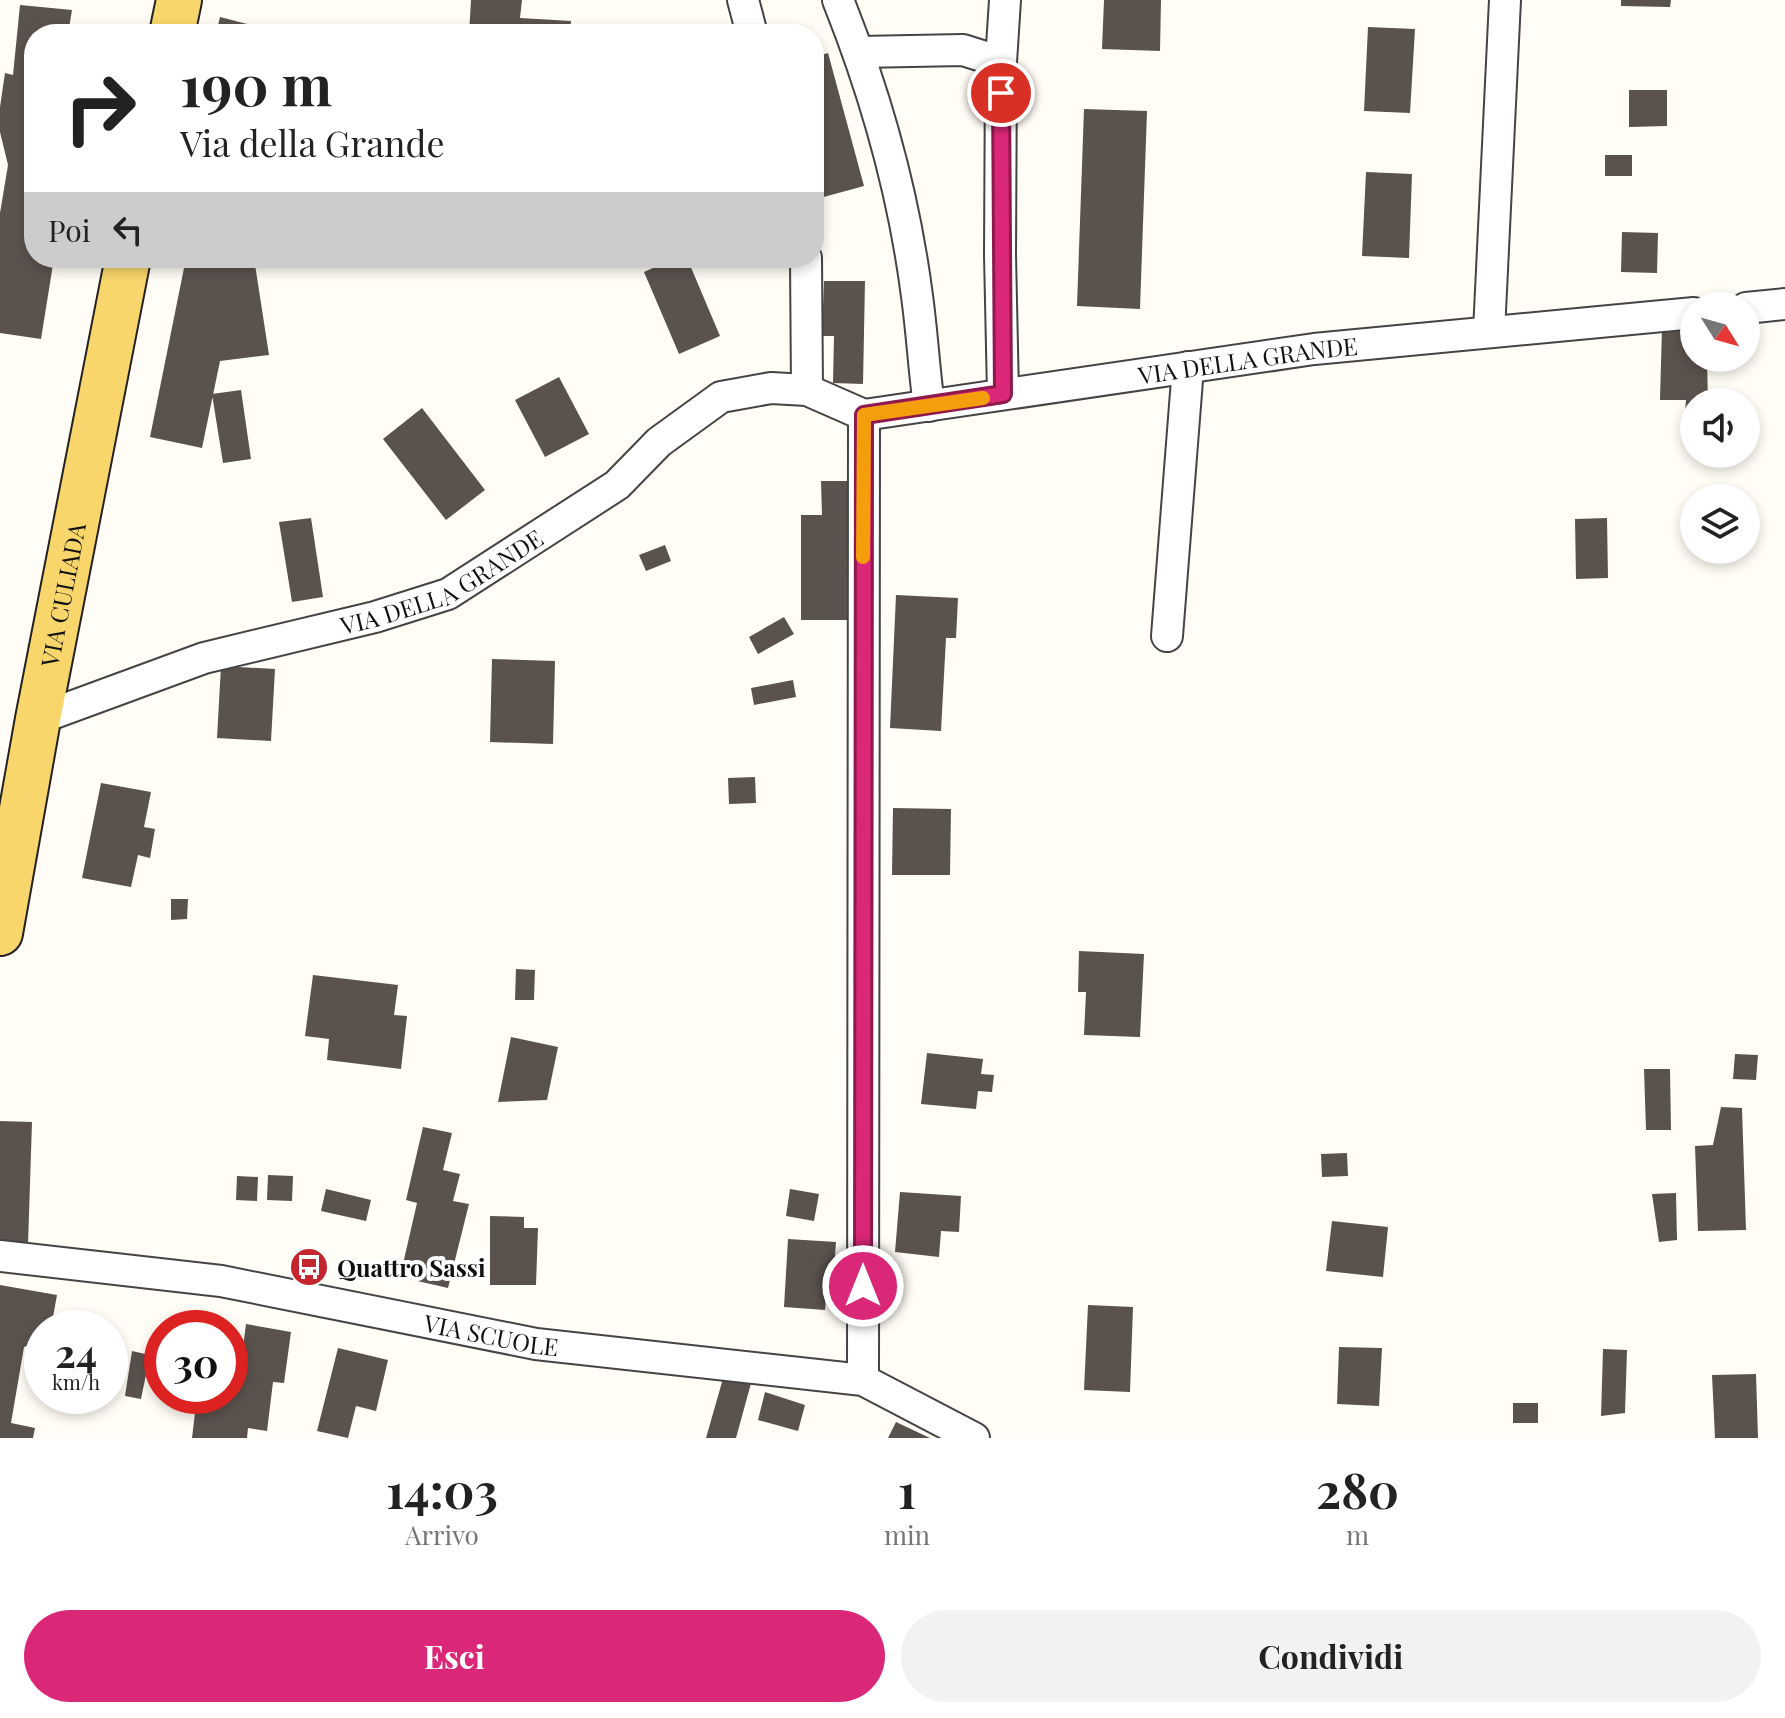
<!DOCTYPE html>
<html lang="it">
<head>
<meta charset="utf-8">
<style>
  body { margin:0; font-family:"Playfair Display",serif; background:#f2f2f2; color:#222; height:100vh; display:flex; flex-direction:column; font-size:30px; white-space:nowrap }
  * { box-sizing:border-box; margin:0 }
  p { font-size:26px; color:#767676 }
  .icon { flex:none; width:44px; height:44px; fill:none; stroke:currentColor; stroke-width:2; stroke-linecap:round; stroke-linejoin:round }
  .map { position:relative; height:1438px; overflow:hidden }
  .sheet { display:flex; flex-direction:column; background:#fff; flex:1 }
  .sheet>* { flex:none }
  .guide { position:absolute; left:24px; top:24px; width:800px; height:244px; border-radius:32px; box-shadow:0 4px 12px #0003; background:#fff; color:#222; overflow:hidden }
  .needle { width:52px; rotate:127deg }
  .controls { position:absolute; left:1680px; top:292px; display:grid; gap:16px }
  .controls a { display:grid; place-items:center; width:80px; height:80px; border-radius:50%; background:#fff; box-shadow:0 4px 12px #0003; font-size:40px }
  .speed { position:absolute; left:24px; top:1310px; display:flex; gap:16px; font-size:40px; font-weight:700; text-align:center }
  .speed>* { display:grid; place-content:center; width:104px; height:104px; border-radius:50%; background:#fff; box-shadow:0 4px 12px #0003; line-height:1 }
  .speed small { font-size:20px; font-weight:400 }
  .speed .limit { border:12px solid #d22; background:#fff; color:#111 }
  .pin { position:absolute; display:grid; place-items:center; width:68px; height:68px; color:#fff; margin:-34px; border:4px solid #fff; border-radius:50%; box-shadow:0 2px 8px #0007 }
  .me { position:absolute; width:88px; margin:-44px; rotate:0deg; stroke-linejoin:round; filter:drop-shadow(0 0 6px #0008) }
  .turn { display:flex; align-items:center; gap:28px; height:168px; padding:0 24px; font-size:36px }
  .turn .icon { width:104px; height:104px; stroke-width:2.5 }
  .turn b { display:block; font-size:56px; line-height:68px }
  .then { display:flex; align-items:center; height:76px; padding:0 24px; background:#0003; gap:16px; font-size:30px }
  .eta { display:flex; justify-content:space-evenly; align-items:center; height:136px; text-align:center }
  .eta b { font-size:48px; font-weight:700; line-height:56px }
  .cta { display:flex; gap:16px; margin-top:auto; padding:16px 24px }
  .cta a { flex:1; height:92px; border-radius:48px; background:#db2777; color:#fff; font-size:32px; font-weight:700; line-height:92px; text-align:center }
  .cta a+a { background:#f2f2f2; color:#222 }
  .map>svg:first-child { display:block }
  .building { fill:#5a524d }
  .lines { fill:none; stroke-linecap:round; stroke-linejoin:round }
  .street-casing { stroke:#444; stroke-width:34 }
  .primary-casing { stroke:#222; stroke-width:48 }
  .street { stroke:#fff; stroke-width:30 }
  .primary { stroke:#f9d66b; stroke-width:44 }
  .route-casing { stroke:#8e194d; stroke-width:20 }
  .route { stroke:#db2777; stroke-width:14 }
  .slow { stroke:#f59e0b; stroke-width:14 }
  .labels { text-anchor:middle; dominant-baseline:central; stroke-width:8; stroke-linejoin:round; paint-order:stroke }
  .street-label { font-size:24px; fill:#111; stroke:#fff }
  .poi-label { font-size:24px; font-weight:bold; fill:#111; stroke:#fff; text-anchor:start }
</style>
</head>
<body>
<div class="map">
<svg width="1785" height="1438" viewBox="0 0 1785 1438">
  <rect width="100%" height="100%" fill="#fffdf5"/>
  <!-- building -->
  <path class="building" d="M 471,0 L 522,0 L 520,18 L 571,21 L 570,34 L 469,34 Z
    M 1104,0 L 1161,0 L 1160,51 L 1102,49 Z
    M 1621,0 L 1671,0 L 1670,7 L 1621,6 Z
    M 20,5 L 72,10 L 68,34 L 34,34 L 34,258 L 54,258 L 41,339 L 0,333 L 0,213 L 8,165 L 0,132 L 0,107 L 5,73 L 13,75 Z
    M 220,17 L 255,26 L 253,34 L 216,34 Z
    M 1368,27 L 1415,29 L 1410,113 L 1364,111 Z
    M 828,53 L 864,186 L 820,198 L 814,173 L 814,57 Z
    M 1629,90 L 1667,90 L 1667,126 L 1629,127 Z
    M 1084,109 L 1147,111 L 1140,309 L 1077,306 Z
    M 1605,155 L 1632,155 L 1632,176 L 1605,176 Z
    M 1366,172 L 1412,174 L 1409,258 L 1362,256 Z
    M 1622,232 L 1658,233 L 1657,273 L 1621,272 Z
    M 186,258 L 254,258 L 269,355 L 220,361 L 202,448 L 150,437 Z
    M 675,258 L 687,258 L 720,336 L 679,354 L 644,272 Z
    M 824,281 L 865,281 L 863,384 L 833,383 L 834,336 L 822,336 Z
    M 1662,327 L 1694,328 L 1694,358 L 1707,358 L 1708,402 L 1694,402 L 1694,433 L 1683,434 L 1686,400 L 1660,400 Z
    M 559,377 L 589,434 L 545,457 L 515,400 Z
    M 241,390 L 251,459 L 223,463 L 212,394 Z
    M 422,408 L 485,490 L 446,520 L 383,439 Z
    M 821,481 L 848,481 L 848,620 L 801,620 L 801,515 L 822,515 Z
    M 311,518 L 323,597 L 292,602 L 279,522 Z
    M 1607,518 L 1608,578 L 1576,579 L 1575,519 Z
    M 665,545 L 671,561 L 646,571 L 639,555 Z
    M 896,595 L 958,598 L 956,638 L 946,638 L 941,731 L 890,728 Z
    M 784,617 L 794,634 L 758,654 L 749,637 Z
    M 492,659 L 555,661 L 553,744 L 490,742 Z
    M 221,666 L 275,669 L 271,741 L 217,738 Z
    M 793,680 L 796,697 L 754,705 L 751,688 Z
    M 755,777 L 756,803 L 729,804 L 728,778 Z
    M 101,783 L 151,792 L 144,827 L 155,829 L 150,858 L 138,855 L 131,887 L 82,878 Z
    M 893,808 L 951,809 L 950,875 L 892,875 Z
    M 171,899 L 188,899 L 187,919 L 171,920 Z
    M 1079,951 L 1144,954 L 1140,1037 L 1084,1035 L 1086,992 L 1078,992 Z
    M 516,969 L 535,970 L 534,1000 L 515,1000 Z
    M 313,975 L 398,985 L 394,1015 L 407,1016 L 401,1069 L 327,1060 L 329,1039 L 305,1036 Z
    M 511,1037 L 558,1047 L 547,1100 L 498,1102 Z
    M 927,1053 L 983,1059 L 981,1074 L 994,1075 L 992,1092 L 978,1091 L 976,1109 L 921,1104 Z
    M 1735,1054 L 1758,1055 L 1756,1080 L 1733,1079 Z
    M 1644,1069 L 1670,1069 L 1671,1130 L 1646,1130 Z
    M 1721,1107 L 1742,1108 L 1746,1230 L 1698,1231 L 1695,1146 L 1713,1145 Z
    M 0,1121 L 32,1122 L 28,1245 L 0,1244 Z
    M 423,1127 L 452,1133 L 443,1170 L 460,1174 L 453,1201 L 469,1204 L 448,1288 L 400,1277 L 417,1203 L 406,1200 Z
    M 1347,1153 L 1348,1176 L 1322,1177 L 1321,1154 Z
    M 268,1175 L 293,1176 L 292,1201 L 267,1200 Z
    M 237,1176 L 258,1177 L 257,1201 L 236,1200 Z
    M 326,1189 L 371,1200 L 366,1221 L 321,1211 Z
    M 790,1189 L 819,1194 L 814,1221 L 786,1216 Z
    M 900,1192 L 961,1196 L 959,1232 L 941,1231 L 939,1257 L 895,1252 Z
    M 1676,1193 L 1677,1240 L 1659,1242 L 1652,1194 Z
    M 490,1216 L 524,1217 L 524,1228 L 538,1228 L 536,1285 L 490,1285 Z
    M 1332,1221 L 1388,1227 L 1383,1277 L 1326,1271 Z
    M 788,1239 L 836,1242 L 833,1284 L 827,1283 L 825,1310 L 784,1307 Z
    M 0,1285 L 57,1295 L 51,1328 L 42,1328 L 42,1341 L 24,1347 L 11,1423 L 35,1428 L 33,1438 L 0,1438 Z
    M 1088,1305 L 1133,1307 L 1130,1392 L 1084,1390 Z
    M 246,1324 L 291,1332 L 284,1383 L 273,1382 L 267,1431 L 248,1428 L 247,1438 L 192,1438 L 197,1396 L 230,1396 L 230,1362 L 241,1364 Z
    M 1339,1347 L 1382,1348 L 1379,1406 L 1337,1404 Z
    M 338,1348 L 388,1360 L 376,1411 L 356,1406 L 348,1438 L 317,1431 Z
    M 1603,1349 L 1627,1350 L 1625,1413 L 1601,1416 Z
    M 132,1351 L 150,1355 L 141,1399 L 125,1396 Z
    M 726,1368 L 753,1376 L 736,1438 L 706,1438 Z
    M 1756,1374 L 1758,1438 L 1715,1438 L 1712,1375 Z
    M 765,1392 L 805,1405 L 798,1431 L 758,1420 Z
    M 1513,1403 L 1538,1403 L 1538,1423 L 1513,1423 Z
    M 896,1422 L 930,1438 L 888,1438 Z"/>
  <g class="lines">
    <defs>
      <g id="street">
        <path d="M 743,0 L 752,34"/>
        <path d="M 838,0 C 876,95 904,195 917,296 C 922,332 924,369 929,406"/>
        <path d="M 859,52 L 963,50 L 1001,62 L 1000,255 L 1003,394"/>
        <path d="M 1001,62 L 1005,0"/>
        <path d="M 806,258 L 807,390"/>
        <path d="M 1746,308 L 1785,304"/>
        <path d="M 1489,332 L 1505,0"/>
        <path d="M 1167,636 L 1188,367"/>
        <path id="s1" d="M 38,719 L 204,658 L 375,617 L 448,594 L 617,485 L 659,442 L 721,397 L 771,388 L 807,390 L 864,415 L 1314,349 L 1694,313"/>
        <path id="s2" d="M 0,1256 L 221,1281 L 536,1344 L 863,1380 L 974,1438"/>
        <path d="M 863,1380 L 864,415"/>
      </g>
      <g id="primary">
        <path d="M 172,34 L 179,0"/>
        <path id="s3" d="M 0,933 L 38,719 L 128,258"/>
      </g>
    </defs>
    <!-- street casing -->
    <use href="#street" class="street-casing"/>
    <!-- primary casing -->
    <use href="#primary" class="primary-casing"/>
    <!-- street -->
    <use href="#street" class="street"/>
    <!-- primary -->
    <use href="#primary" class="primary"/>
  </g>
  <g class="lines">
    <defs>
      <path id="route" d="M 863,1286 L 864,415 L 1003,394 L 1001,93"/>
    </defs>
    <!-- route casing -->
    <use href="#route" class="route-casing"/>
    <!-- route -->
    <use href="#route" class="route"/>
    <!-- slow -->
    <path class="slow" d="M 863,557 L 864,415 L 983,398"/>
  </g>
  <!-- icons -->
  <defs>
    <symbol id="bus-disc" viewBox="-11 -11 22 22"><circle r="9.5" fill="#c4262e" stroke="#fff"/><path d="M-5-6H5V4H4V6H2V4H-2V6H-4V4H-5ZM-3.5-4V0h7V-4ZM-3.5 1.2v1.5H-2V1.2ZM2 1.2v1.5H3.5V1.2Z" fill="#fff"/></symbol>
  </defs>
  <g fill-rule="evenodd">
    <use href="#bus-disc" x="287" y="1245" width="44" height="44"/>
  </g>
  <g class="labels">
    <!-- street labels -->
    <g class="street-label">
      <text stroke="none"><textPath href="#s1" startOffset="1304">VIA DELLA GRANDE</textPath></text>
      <text stroke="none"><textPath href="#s1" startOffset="428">VIA DELLA GRANDE</textPath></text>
      <text stroke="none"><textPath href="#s3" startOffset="344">VIA CULIADA</textPath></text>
      <text stroke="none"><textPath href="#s2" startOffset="498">VIA SCUOLE</textPath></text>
    </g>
    <!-- poi labels -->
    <g class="poi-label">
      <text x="337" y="1267">Quattro Sassi</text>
    </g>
  </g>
</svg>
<div class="controls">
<a><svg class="needle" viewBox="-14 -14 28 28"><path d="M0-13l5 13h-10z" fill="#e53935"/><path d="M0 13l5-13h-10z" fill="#767676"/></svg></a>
<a><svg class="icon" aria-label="sound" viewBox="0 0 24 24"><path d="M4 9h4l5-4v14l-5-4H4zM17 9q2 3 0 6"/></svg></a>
<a><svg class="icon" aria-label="layers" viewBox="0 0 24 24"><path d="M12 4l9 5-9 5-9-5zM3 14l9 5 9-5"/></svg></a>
</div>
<div class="speed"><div>24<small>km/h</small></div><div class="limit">30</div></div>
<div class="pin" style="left:1001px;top:93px;background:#d93025"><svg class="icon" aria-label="arrive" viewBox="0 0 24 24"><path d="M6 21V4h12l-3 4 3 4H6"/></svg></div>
<svg class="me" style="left:863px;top:1286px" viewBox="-20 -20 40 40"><circle r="17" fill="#db2777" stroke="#fff" stroke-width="3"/><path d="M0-11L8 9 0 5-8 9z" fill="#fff"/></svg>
<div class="guide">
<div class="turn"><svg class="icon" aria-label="right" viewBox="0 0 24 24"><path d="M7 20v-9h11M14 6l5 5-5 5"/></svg><div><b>190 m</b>Via della Grande</div></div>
<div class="then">Poi<svg class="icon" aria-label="left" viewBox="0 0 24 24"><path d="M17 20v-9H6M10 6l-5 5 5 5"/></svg></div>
</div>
</div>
<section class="sheet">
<div class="eta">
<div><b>14:03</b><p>Arrivo</p></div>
<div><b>1</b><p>min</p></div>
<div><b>280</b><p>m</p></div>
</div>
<div class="cta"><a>Esci</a><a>Condividi</a></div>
</section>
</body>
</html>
